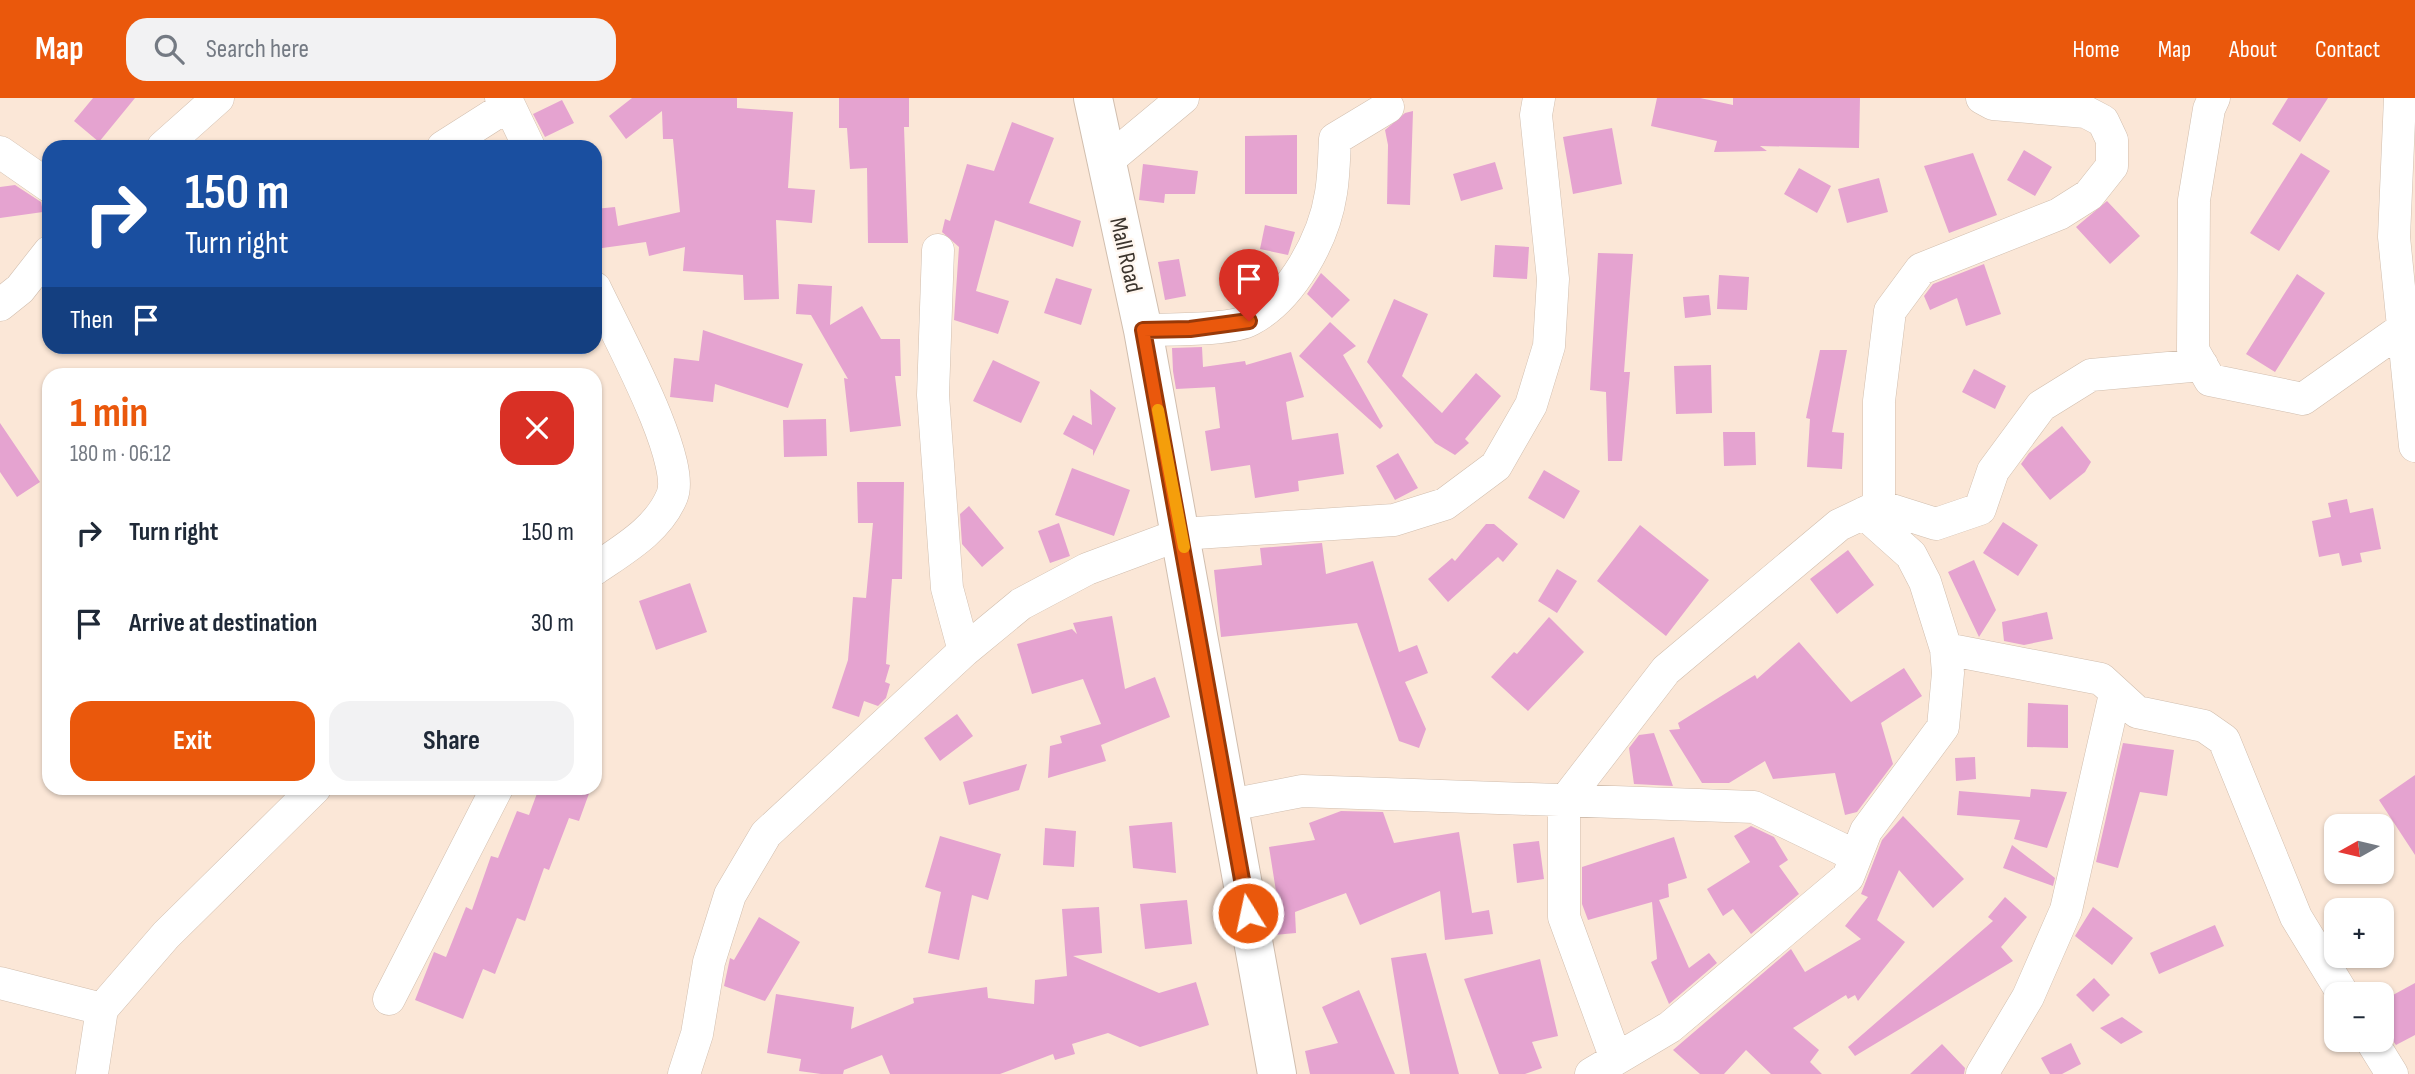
<!DOCTYPE html>
<html lang="en">
<head>
<meta charset="utf-8">
<style>
  body { margin:0; font-family:"Sofia Sans Condensed",sans-serif; background:#f2f2f3; color:#1f2937; height:100vh; display:flex; flex-direction:column; font-size:26px; white-space:nowrap }
  * { box-sizing:border-box; margin:0 }
  p { font-size:23px; color:#747a83 }
  .icon { flex:none; width:38px; height:38px; fill:none; stroke:currentColor; stroke-width:2; stroke-linecap:round; stroke-linejoin:round }
  .map { position:relative; flex:1; overflow:hidden }
  .sheet { position:absolute; left:42px; top:270px; width:560px; height:427px; display:flex; flex-direction:column; background:#fff; border-radius:21px; box-shadow:0 2px 5px #0004 }
  .sheet>* { flex:none }
  .guide { position:absolute; left:42px; top:42px; width:560px; height:214px; border-radius:21px; box-shadow:0 2px 5px #0004; background:#1a4fa0; color:#fff; overflow:hidden }
  .needle { width:46px; rotate:262deg }
  .tools { position:absolute; left:2324px; top:716px; display:grid; gap:14px }
  .tools a { display:grid; place-items:center; width:70px; height:70px; border-radius:14px; background:#fff; box-shadow:0 2px 5px #0004; font-size:35px }
  .pin { position:absolute; display:grid; place-items:center; width:60px; height:60px; color:#fff; margin:-72px -30px; border-radius:50% 50% 50% 0; rotate:-45deg; box-shadow:0 0 7px #0007 }
  .pin .icon { rotate:45deg }
  .me { position:absolute; width:77px; margin:-38px; rotate:350deg; stroke-linejoin:round; filter:drop-shadow(0 0 5px #0008) }
  .turn { display:flex; align-items:center; gap:24px; height:147px; padding:0 28px; font-size:32px }
  .turn .icon { width:91px; height:91px; stroke-width:2.5 }
  .turn b { display:block; font-size:49px; line-height:60px }
  .then { display:flex; align-items:center; height:66px; padding:0 28px; background:#0003; gap:14px; font-size:26px }
  .round { display:grid; place-items:center; flex:none; width:74px; height:74px; border-radius:21px; background:#f2f2f3 }
  .overview { display:flex; align-items:center; justify-content:space-between; height:119px; padding:0 28px }
  h1 { font-size:42px; font-weight:700; line-height:52px; color:#ea580c }
  .primary-button { display:flex; gap:14px; margin-top:auto; padding:14px 28px }
  .primary-button a { flex:1; height:80px; border-radius:21px; background:#ea580c; color:#fff; font-size:28px; font-weight:700; line-height:80px; text-align:center }
  .primary-button a+a { background:#f2f2f3; color:#1f2937 }
  ul { padding:0; list-style:none }
  li { display:flex; align-items:center; gap:21px; height:91px; padding:0 28px }
  li div { flex:1 }
  li b { display:block; font-size:26px }
  li em { font-style:normal }
  header { display:flex; align-items:center; gap:42px; box-sizing:border-box; height:98px; padding:0 35px; background:#ea580c; color:#fff }
  header strong { font-size:33px }
  nav { display:flex; gap:38px; margin-inline-start:auto; font-size:24px }
  .search { width:490px; height:63px; background:#f2f2f3; display:flex; align-items:center; gap:18px; box-sizing:border-box; padding:0 24px; border-radius:21px; color:#747a83; font-size:26px }
  .map>svg:first-child { display:block }
  .building { fill:#e5a3d0 }
  .lines { fill:none; stroke-linecap:round; stroke-linejoin:round }
  .minor-casing { stroke:#d1beae; stroke-width:33 }
  .tertiary-casing { stroke:#d1beae; stroke-width:40 }
  .minor { stroke:#fff; stroke-width:32 }
  .tertiary { stroke:#fff; stroke-width:38 }
  .route-casing { stroke:#983908; stroke-width:18 }
  .route { stroke:#ea580c; stroke-width:12 }
  .slow { stroke:#f59e0b; stroke-width:12 }
  .labels { text-anchor:middle; dominant-baseline:central; stroke-width:5; stroke-linejoin:round; paint-order:stroke }
  .street-label { font-size:24px; fill:#3c352e; stroke:#fff7f0 }
</style>
</head>
<body>
<header>
<strong>Map</strong>
<div class="search"><svg class="icon" aria-label="search" viewBox="0 0 24 24"><circle cx="10" cy="10" r="6"/><path d="M15 15l6 6"/></svg>Search here</div>
<nav><a>Home</a><a>Map</a><a>About</a><a>Contact</a></nav>
</header>
<div class="map">
<svg width="2415" height="976" viewBox="0 0 2415 976">
  <rect width="100%" height="100%" fill="#fbe7d7"/>
  <!-- building -->
  <path class="building" d="M 93,0 L 135,0 L 99,44 L 74,23 Z
    M 632,0 L 737,0 L 737,10 L 793,14 L 788,90 L 815,92 L 812,125 L 776,122 L 779,201 L 744,202 L 743,177 L 683,173 L 685,149 L 649,158 L 646,144 L 595,151 L 595,133 L 598,133 L 595,111 L 615,109 L 618,128 L 680,114 L 673,41 L 663,41 L 662,13 L 626,41 L 609,18 Z
    M 839,0 L 909,0 L 909,29 L 904,29 L 908,145 L 868,145 L 867,70 L 850,71 L 847,30 L 839,30 Z
    M 1657,0 L 1700,0 L 1733,7 L 1733,0 L 1860,0 L 1859,50 L 1760,48 L 1767,53 L 1714,54 L 1717,43 L 1651,28 Z
    M 2288,0 L 2328,0 L 2300,44 L 2272,26 Z
    M 562,2 L 574,25 L 545,39 L 533,16 Z
    M 1413,13 L 1410,107 L 1387,106 L 1388,47 L 1385,32 L 1405,15 Z
    M 1012,24 L 1054,40 L 1029,105 L 1081,123 L 1073,149 L 995,122 L 976,193 L 1009,203 L 998,236 L 954,222 L 959,149 L 942,134 L 945,121 L 950,123 L 967,66 L 994,73 Z
    M 1612,30 L 1622,86 L 1573,96 L 1563,39 Z
    M 1297,37 L 1297,96 L 1245,96 L 1245,38 Z
    M 2024,52 L 2052,69 L 2035,98 L 2007,82 Z
    M 1973,55 L 1997,117 L 1949,135 L 1924,68 Z
    M 2301,55 L 2330,73 L 2279,153 L 2250,135 Z
    M 1495,64 L 1503,91 L 1461,103 L 1453,76 Z
    M 1143,66 L 1198,73 L 1195,96 L 1165,96 L 1164,105 L 1139,102 Z
    M 1799,70 L 1831,88 L 1817,115 L 1784,96 Z
    M 1879,80 L 1888,114 L 1847,125 L 1838,91 Z
    M 15,87 L 41,104 L 43,114 L 0,120 L 0,89 Z
    M 2107,103 L 2140,138 L 2110,166 L 2076,129 Z
    M 1265,127 L 1295,134 L 1288,157 L 1260,151 Z
    M 1495,147 L 1529,149 L 1527,181 L 1493,179 Z
    M 1598,155 L 1633,156 L 1624,274 L 1630,274 L 1622,363 L 1608,363 L 1606,294 L 1590,292 Z
    M 1179,161 L 1186,198 L 1165,202 L 1158,164 Z
    M 1984,166 L 2001,216 L 1966,228 L 1957,200 L 1930,212 L 1924,198 L 1933,186 Z
    M 1321,175 L 1350,202 L 1332,220 L 1307,196 Z
    M 2297,176 L 2325,195 L 2275,274 L 2246,256 Z
    M 1719,177 L 1749,179 L 1747,212 L 1717,211 Z
    M 1056,180 L 1092,191 L 1081,227 L 1044,215 Z
    M 798,186 L 832,188 L 830,227 L 862,208 L 881,241 L 900,241 L 901,278 L 895,278 L 901,328 L 850,334 L 844,280 L 848,281 L 811,217 L 796,216 Z
    M 1709,197 L 1711,217 L 1685,220 L 1683,199 Z
    M 1394,201 L 1428,216 L 1402,278 L 1442,315 L 1476,275 L 1501,298 L 1465,341 L 1469,345 L 1455,357 L 1435,345 L 1367,264 Z
    M 1330,224 L 1356,248 L 1343,257 L 1383,328 L 1380,331 L 1299,258 Z
    M 703,232 L 803,266 L 788,310 L 715,286 L 713,304 L 670,299 L 674,260 L 699,263 Z
    M 1202,249 L 1203,269 L 1245,263 L 1246,267 L 1291,254 L 1304,299 L 1286,304 L 1292,342 L 1338,335 L 1344,376 L 1298,383 L 1299,393 L 1255,400 L 1250,367 L 1211,373 L 1205,333 L 1220,330 L 1215,289 L 1176,291 L 1173,273 L 1172,250 Z
    M 1820,252 L 1847,252 L 1832,334 L 1844,335 L 1842,371 L 1807,369 L 1810,321 L 1806,320 Z
    M 993,262 L 1040,284 L 1021,325 L 973,303 Z
    M 1711,267 L 1712,315 L 1676,316 L 1674,268 Z
    M 1974,271 L 2006,288 L 1995,311 L 1962,294 Z
    M 1090,291 L 1116,310 L 1093,358 L 1093,352 L 1063,336 L 1073,317 L 1092,327 Z
    M 826,321 L 827,358 L 784,359 L 783,322 Z
    M 0,325 L 40,384 L 17,399 L 0,374 Z
    M 2062,328 L 2091,364 L 2085,374 L 2050,402 L 2021,366 L 2029,355 Z
    M 1723,334 L 1755,334 L 1756,367 L 1724,368 Z
    M 1398,355 L 1418,390 L 1395,402 L 1376,368 Z
    M 1072,370 L 1130,392 L 1114,438 L 1055,417 Z
    M 1544,372 L 1580,393 L 1564,421 L 1528,400 Z
    M 857,384 L 904,384 L 902,481 L 892,481 L 886,566 L 890,567 L 885,584 L 890,586 L 886,600 L 878,608 L 864,603 L 859,619 L 832,610 L 848,562 L 853,499 L 866,500 L 873,425 L 858,425 Z
    M 2347,401 L 2350,415 L 2373,410 L 2381,451 L 2360,455 L 2362,464 L 2342,468 L 2339,455 L 2319,459 L 2312,423 L 2331,419 L 2328,405 Z
    M 969,408 L 1004,450 L 982,469 L 962,446 L 960,416 Z
    M 2003,424 L 2038,447 L 2018,478 L 1983,455 Z
    M 1059,425 L 1070,458 L 1050,465 L 1038,433 Z
    M 1486,426 L 1494,426 L 1518,446 L 1503,464 L 1498,459 L 1448,504 L 1428,481 L 1452,460 L 1455,463 Z
    M 1640,427 L 1709,482 L 1666,538 L 1597,483 Z
    M 1322,445 L 1326,476 L 1373,463 L 1399,554 L 1417,547 L 1428,575 L 1405,584 L 1426,631 L 1419,650 L 1399,643 L 1357,525 L 1221,539 L 1214,472 L 1262,467 L 1260,450 Z
    M 1848,452 L 1874,487 L 1837,516 L 1810,481 Z
    M 1974,462 L 1996,512 L 1979,539 L 1948,474 Z
    M 1557,471 L 1577,483 L 1557,515 L 1538,503 Z
    M 690,485 L 707,534 L 656,552 L 639,503 Z
    M 2047,514 L 2053,541 L 2024,547 L 2004,543 L 2002,524 Z
    M 1112,518 L 1125,591 L 1155,579 L 1170,619 L 1101,647 L 1106,663 L 1048,680 L 1050,648 L 1062,645 L 1060,638 L 1101,626 L 1083,581 L 1032,596 L 1017,546 L 1072,531 L 1077,536 L 1073,525 Z
    M 1549,519 L 1584,554 L 1528,613 L 1491,579 L 1514,554 L 1517,556 Z
    M 1799,544 L 1851,604 L 1904,570 L 1922,598 L 1881,625 L 1893,666 L 1857,714 L 1845,717 L 1835,675 L 1773,681 L 1765,663 L 1729,685 L 1702,685 L 1669,632 L 1680,631 L 1678,625 L 1755,577 L 1757,581 Z
    M 2028,605 L 2068,607 L 2068,650 L 2027,649 Z
    M 957,616 L 973,638 L 940,663 L 924,640 Z
    M 1654,635 L 1673,688 L 1634,686 L 1629,650 L 1639,637 Z
    M 2123,645 L 2174,652 L 2167,698 L 2140,694 L 2118,770 L 2096,764 Z
    M 1975,659 L 1976,681 L 1956,683 L 1955,660 Z
    M 1027,666 L 1019,692 L 969,707 L 963,684 Z
    M 2415,677 L 2415,757 L 2379,702 Z
    M 539,690 L 591,690 L 579,723 L 569,720 L 549,772 L 544,770 L 525,823 L 517,820 L 495,876 L 483,871 L 463,921 L 415,902 L 434,854 L 446,859 L 466,809 L 472,812 L 491,758 L 498,760 L 517,713 L 529,717 Z
    M 2031,691 L 2067,694 L 2047,750 L 2014,741 L 2020,722 L 1957,717 L 1959,693 L 2030,699 Z
    M 1341,713 L 1383,714 L 1394,745 L 1459,734 L 1472,815 L 1489,812 L 1493,836 L 1445,842 L 1440,793 L 1360,827 L 1346,795 L 1295,814 L 1296,835 L 1274,837 L 1273,806 L 1278,806 L 1269,749 L 1315,742 L 1309,725 Z
    M 1903,718 L 1964,781 L 1933,810 L 1899,772 L 1877,822 L 1905,844 L 1858,903 L 1855,897 L 1848,901 L 1846,897 L 1793,930 L 1819,952 L 1810,964 L 1822,976 L 1771,976 L 1746,952 L 1724,976 L 1700,976 L 1673,952 L 1791,851 L 1805,874 L 1861,841 L 1845,828 L 1868,799 L 1861,796 L 1882,742 Z
    M 1172,724 L 1176,775 L 1133,770 L 1129,728 Z
    M 1751,728 L 1774,739 L 1788,762 L 1779,768 L 1799,796 L 1751,836 L 1733,811 L 1723,818 L 1707,791 L 1750,764 L 1734,738 Z
    M 1045,730 L 1076,733 L 1074,769 L 1043,767 Z
    M 940,738 L 1001,756 L 988,802 L 972,797 L 959,862 L 928,855 L 941,794 L 925,789 Z
    M 1674,739 L 1687,780 L 1668,786 L 1669,799 L 1659,802 L 1689,870 L 1709,855 L 1717,865 L 1669,906 L 1651,864 L 1657,861 L 1652,804 L 1588,822 L 1582,806 L 1582,769 Z
    M 1539,743 L 1544,781 L 1517,785 L 1513,746 Z
    M 2012,747 L 2055,780 L 2053,788 L 2003,770 Z
    M 2005,799 L 2027,819 L 2001,849 L 2013,863 L 1855,958 L 1848,949 L 1993,823 L 1988,819 Z
    M 1187,802 L 1192,846 L 1145,851 L 1140,806 Z
    M 1099,809 L 1102,855 L 1073,858 L 1159,895 L 1196,884 L 1209,927 L 1140,949 L 1108,935 L 1072,946 L 1075,956 L 1055,962 L 1053,956 L 1000,976 L 890,976 L 882,957 L 844,972 L 843,976 L 821,976 L 799,973 L 801,961 L 767,955 L 776,896 L 854,909 L 851,931 L 914,905 L 913,900 L 987,889 L 988,900 L 1034,906 L 1035,882 L 1067,878 L 1062,811 Z
    M 2093,809 L 2133,840 L 2112,867 L 2075,838 Z
    M 759,819 L 800,844 L 765,903 L 724,888 L 730,860 L 734,862 Z
    M 2215,827 L 2224,848 L 2159,876 L 2150,855 Z
    M 1426,855 L 1459,976 L 1410,976 L 1391,860 Z
    M 1540,861 L 1558,938 L 1532,944 L 1542,970 L 1525,976 L 1499,976 L 1464,881 Z
    M 2094,880 L 2110,897 L 2093,914 L 2076,897 Z
    M 2415,885 L 2415,937 L 2396,947 L 2382,928 L 2382,903 Z
    M 1359,892 L 1395,976 L 1310,976 L 1305,953 L 1338,945 L 1322,909 Z
    M 2122,919 L 2143,934 L 2121,946 L 2100,930 Z
    M 2071,945 L 2081,966 L 2062,976 L 2050,976 L 2041,960 Z
    M 1942,946 L 1965,970 L 1964,976 L 1910,976 Z"/>
  <g class="lines">
    <defs>
      <path id="minor" d="M 501,0 L 509,7 L 529,49
        M 2214,0 L 2209,11 L 2194,102 L 2193,252 L 2210,282 L 2303,301 L 2402,231
        M 2400,0 L 2394,139 L 2415,348
        M 163,49 L 218,0
        M 443,49 L 509,7
        M 0,54 L 49,88
        M 1106,64 L 1183,0
        M 938,152 L 933,297 L 947,490 L 964,553
        M 595,190 C 613,229 687,362 672,398 C 658,432 624,451 595,471
        M 0,207 L 20,191 L 49,154
        M 1143,232 C 1167,231 1230,233 1250,222 C 1292,200 1324,141 1331,95 C 1334,77 1334,59 1335,41 L 1388,9
        M 1879,408 L 1879,303 L 1890,213 L 1921,171 L 2059,116 L 2089,97 L 2112,68 L 2112,42 L 2103,23 L 2086,14 L 1993,6 L 1982,0
        M 1946,551 L 2101,581 L 2137,614 L 2204,628 L 2224,642 L 2296,819 L 2343,896
        M 1230,707 L 1302,693 L 1754,709 L 1856,758
        M 0,885 L 102,911
        M 389,901 L 497,690
        M 102,911 L 166,837 L 315,690
        M 2371,942 L 2392,976
        M 1616,961 L 1564,819 L 1564,704 L 1666,572 L 1839,427 L 1879,408 L 1936,426 L 1980,411 L 1993,373 L 2041,308 L 2091,277 L 2202,267
        M 92,976 L 102,911
        M 684,976 L 697,936 L 709,864 L 730,797 L 766,736 L 964,553 L 1021,506 L 1087,471 L 1181,436 L 1394,422 L 1445,406 L 1496,368 L 1531,307 L 1549,248 L 1553,181 L 1536,17 L 1539,0
        M 1591,976 L 1670,929 L 1848,779 L 1866,733 L 1943,629 L 1948,575 L 1946,551 L 1925,484 L 1911,457 L 1864,415
        M 1982,976 L 2028,899 L 2066,812 L 2115,596"/>
      <path id="tertiary" d="M 1093,0 L 1143,232 L 1277,976"/>
    </defs>
    <!-- minor casing -->
    <use href="#minor" class="minor-casing"/>
    <!-- tertiary casing -->
    <use href="#tertiary" class="tertiary-casing"/>
    <!-- minor -->
    <use href="#minor" class="minor"/>
    <!-- tertiary -->
    <use href="#tertiary" class="tertiary"/>
  </g>
  <g class="lines">
    <defs>
      <path id="route" d="M 1248,815 L 1143,232 L 1190,231 L 1249,223"/>
    </defs>
    <!-- route casing -->
    <use href="#route" class="route-casing"/>
    <!-- route -->
    <use href="#route" class="route"/>
    <!-- slow -->
    <path class="slow" d="M 1158,312 L 1184,449"/>
  </g>
  <g class="labels">
    <!-- street labels -->
    <g class="street-label">
      <text transform="translate(1126 157) rotate(77)">Mall Road</text>
    </g>
  </g>
</svg>
<div class="tools">
<a><svg class="needle" viewBox="-14 -14 28 28"><path d="M0-13l5 13h-10z" fill="#e53935"/><path d="M0 13l5-13h-10z" fill="#747a83"/></svg></a>
<a>+</a>
<a>−</a>
</div>
<div class="pin" style="left:1249px;top:223px;background:#d93025"><svg class="icon" aria-label="arrive" viewBox="0 0 24 24"><path d="M6 21V4h12l-3 4 3 4H6"/></svg></div>
<svg class="me" style="left:1248px;top:815px" viewBox="-20 -20 40 40"><circle r="17" fill="#ea580c" stroke="#fff" stroke-width="3"/><path d="M0-11L8 9 0 5-8 9z" fill="#fff"/></svg>
<div class="guide">
<div class="turn"><svg class="icon" aria-label="right" viewBox="0 0 24 24"><path d="M7 20v-9h11M14 6l5 5-5 5"/></svg><div><b>150 m</b>Turn right</div></div>
<div class="then">Then<svg class="icon" aria-label="arrive" viewBox="0 0 24 24"><path d="M6 21V4h12l-3 4 3 4H6"/></svg></div>
</div>
<section class="sheet">
<div class="overview"><div><h1>1 min</h1><p>180 m · 06:12</p></div><a class="round" style="background:#d93025;color:#fff"><svg class="icon" aria-label="close" viewBox="0 0 24 24"><path d="M6 6l12 12M18 6L6 18"/></svg></a></div>
<ul>
<li><svg class="icon" aria-label="right" viewBox="0 0 24 24"><path d="M7 20v-9h11M14 6l5 5-5 5"/></svg><div><b>Turn right</b></div><em>150 m</em></li>
<li><svg class="icon" aria-label="arrive" viewBox="0 0 24 24"><path d="M6 21V4h12l-3 4 3 4H6"/></svg><div><b>Arrive at destination</b></div><em>30 m</em></li>
</ul>
<div class="primary-button"><a>Exit</a><a>Share</a></div>
</section>
</div>
</body>
</html>
